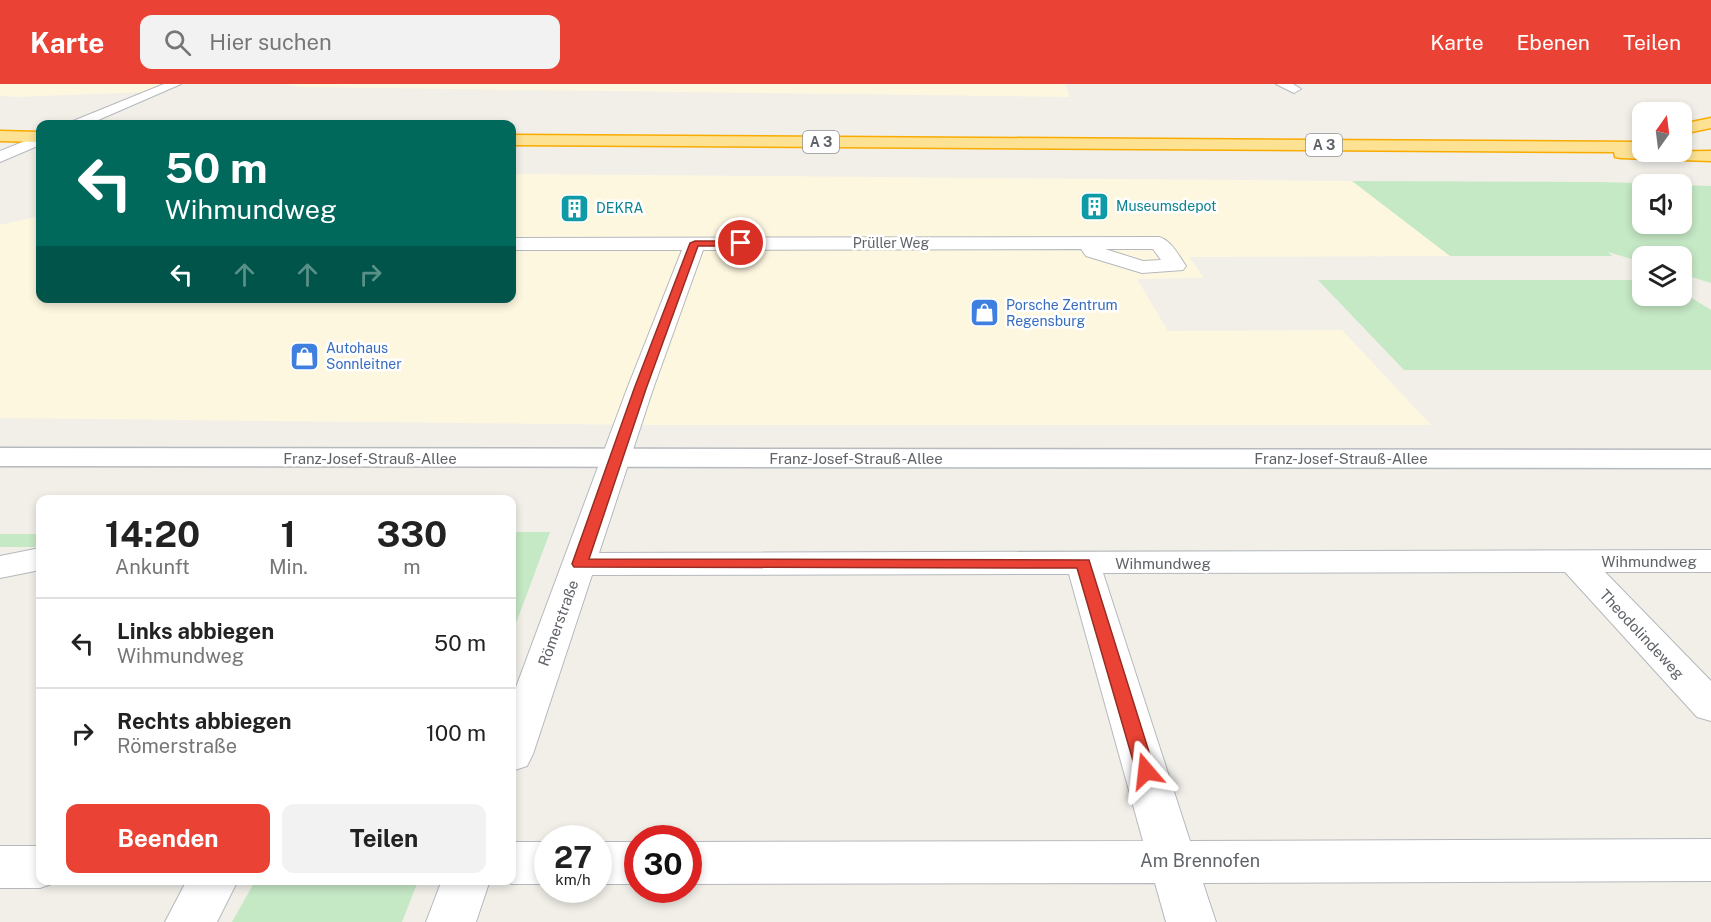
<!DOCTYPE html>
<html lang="de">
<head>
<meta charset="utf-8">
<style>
  body { margin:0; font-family:"Public Sans",sans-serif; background:#f2f2f2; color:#222; height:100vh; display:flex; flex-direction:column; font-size:22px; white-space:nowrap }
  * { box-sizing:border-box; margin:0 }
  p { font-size:20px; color:#767676 }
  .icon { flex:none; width:33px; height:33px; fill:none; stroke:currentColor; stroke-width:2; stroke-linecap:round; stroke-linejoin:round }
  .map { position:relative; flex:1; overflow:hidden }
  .details { position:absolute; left:36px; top:411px; width:480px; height:390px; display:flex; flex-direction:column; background:#fff; border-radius:12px; box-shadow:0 3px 9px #0003 }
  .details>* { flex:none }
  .banner { position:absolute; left:36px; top:36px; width:480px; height:183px; border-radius:12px; box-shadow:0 3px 9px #0003; background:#00695c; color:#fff; overflow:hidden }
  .needle { width:39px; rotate:14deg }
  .buttons { position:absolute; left:1632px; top:18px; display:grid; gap:12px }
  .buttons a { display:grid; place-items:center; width:60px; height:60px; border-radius:12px; background:#fff; box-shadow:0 3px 9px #0003; font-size:30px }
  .speed { position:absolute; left:534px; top:741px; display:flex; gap:12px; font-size:30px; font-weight:700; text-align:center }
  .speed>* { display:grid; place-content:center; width:78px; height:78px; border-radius:50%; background:#fff; box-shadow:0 3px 9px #0003; line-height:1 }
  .speed small { font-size:15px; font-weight:400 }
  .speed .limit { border:9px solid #d22; background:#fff; color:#111 }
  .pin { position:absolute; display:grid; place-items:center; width:51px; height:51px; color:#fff; margin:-26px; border:3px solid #fff; border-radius:50%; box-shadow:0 2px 6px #0007 }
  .me { position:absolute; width:66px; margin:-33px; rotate:343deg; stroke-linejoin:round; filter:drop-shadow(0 0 4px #0008) }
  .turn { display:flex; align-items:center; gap:21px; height:126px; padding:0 30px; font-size:27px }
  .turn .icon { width:78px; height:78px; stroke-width:2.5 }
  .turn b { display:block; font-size:42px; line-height:51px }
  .lanes { display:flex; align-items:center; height:57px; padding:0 30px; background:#0003; justify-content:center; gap:30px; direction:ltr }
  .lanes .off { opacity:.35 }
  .eta { display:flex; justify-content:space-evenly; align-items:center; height:102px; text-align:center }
  .eta b { font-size:36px; font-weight:700; line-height:42px }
  .action { display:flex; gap:12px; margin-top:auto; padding:12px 30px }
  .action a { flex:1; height:69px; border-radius:12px; background:#ea4335; color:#fff; font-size:24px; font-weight:700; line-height:69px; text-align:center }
  .action a+a { background:#f2f2f2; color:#222 }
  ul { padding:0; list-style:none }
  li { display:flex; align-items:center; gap:18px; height:90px; padding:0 30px; border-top:2px solid #e0e0e0 }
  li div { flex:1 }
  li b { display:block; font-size:22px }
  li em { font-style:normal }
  header { display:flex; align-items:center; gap:36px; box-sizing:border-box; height:84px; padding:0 30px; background:#ea4335; color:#fff }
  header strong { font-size:28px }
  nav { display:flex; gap:33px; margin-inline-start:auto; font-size:21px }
  .search { width:420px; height:54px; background:#f2f2f2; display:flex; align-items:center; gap:15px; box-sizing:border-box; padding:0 21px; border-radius:12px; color:#767676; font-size:22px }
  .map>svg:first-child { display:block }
  .commercial { fill:#fef7e0 }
  .green { fill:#c5e8c5 }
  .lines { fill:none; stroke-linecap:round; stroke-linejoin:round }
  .street-casing { stroke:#b5b8bc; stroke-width:2 }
  .secondary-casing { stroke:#b6babf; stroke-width:3 }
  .highway-casing { stroke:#f9ab00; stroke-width:3 }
  .street { fill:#fff; fill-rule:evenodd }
  .secondary { fill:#fff; fill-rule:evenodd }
  .highway { fill:#fde293; fill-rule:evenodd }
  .route { fill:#ea4335; stroke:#982c22; stroke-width:1.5 }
  .labels { text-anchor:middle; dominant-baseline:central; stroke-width:5; stroke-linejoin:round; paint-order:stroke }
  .shield { fill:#fff; stroke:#8f9295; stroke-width:1.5 }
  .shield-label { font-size:14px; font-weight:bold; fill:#5f6368 }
  .far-culture-label { font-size:14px; fill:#0d838f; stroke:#fff; text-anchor:start }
  .far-street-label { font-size:14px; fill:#5f6368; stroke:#fff }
  .far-shop-label { font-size:14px; fill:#366cbe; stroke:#fff; text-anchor:start }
  .street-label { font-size:15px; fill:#5f6368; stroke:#fff }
  .near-street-label { font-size:18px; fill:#5f6368; stroke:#fff }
</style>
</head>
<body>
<header>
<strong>Karte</strong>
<div class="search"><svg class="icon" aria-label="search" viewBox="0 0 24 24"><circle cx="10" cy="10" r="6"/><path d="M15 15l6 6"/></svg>Hier suchen</div>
<nav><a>Karte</a><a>Ebenen</a><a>Teilen</a></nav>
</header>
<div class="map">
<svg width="1711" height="838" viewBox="0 0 1711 838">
  <rect width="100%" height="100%" fill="#f1efe8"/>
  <!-- commercial -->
  <path class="commercial" d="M 0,0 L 162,0 L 147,8 L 17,13 L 0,12 Z
    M 283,0 L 1065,0 L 1070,13 L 302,3 Z
    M 512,90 L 1352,97 L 1450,172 L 1189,173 L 1204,194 L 1137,195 L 1168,247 L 1342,246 L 1431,341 L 650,341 L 0,334 L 0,141 L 40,132 L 40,214 L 512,214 Z"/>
  <!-- green -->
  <path class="green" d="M 1352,97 L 1597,98 L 1674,100 L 1642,100 L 1642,140 L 1682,140 L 1682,101 L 1711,102 L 1711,199 L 1682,190 L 1682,172 L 1642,172 L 1642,178 L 1608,168 L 1612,172 L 1450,172 Z
    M 1318,196 L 1642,196 L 1642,212 L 1682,212 L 1682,208 L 1711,226 L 1711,286 L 1404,286 Z
    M 512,448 L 550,448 L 512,550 Z
    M 0,450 L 40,450 L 40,463 L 0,463 Z
    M 255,797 L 255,796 L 418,797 L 402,838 L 232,838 Z"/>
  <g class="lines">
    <defs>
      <path id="street" d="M 164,0 L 181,0 L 89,40 L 71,40 L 73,37 Z
        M 1276,0 L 1293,0 L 1301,5 L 1294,9 Z
        M 40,51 L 40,61 L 0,78 L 0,67 Z
        M 1159,153 C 1171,156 1179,172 1186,182 L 1183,186 L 1142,189 L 1086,172 L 1081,165 L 703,166 L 653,305 L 599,469 L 1711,466 L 1711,488 L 1605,488 L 1711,597 L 1711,637 L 1697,633 L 1565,488 L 1103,489 L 1190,757 L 1711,755 L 1711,797 L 1203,799 L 1216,838 L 1166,838 L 1155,799 L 688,800 L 688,758 L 1143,757 L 1069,490 L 592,491 L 533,670 L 527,682 L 512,687 L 512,614 L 627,305 L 682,166 L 512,166 L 512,154 ZM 1105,165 L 1153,165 L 1161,176 L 1143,177 Z
        M 40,464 L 40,486 L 0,494 L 0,472 Z
        M 512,758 L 548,758 L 548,800 L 512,800 L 502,796 L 512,796 Z
        M 598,758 L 638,758 L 638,800 L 598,800 Z
        M 0,762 L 40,762 L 40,796 L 57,798 L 40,804 L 0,804 Z
        M 187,796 L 238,796 L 217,838 L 165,838 Z
        M 442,796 L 490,796 L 476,838 L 426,838 Z"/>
      <path id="secondary" d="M 0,364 L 1711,366 L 1711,384 L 0,382 Z"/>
      <path id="highway" d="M 1711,34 L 1711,44 L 1682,50 L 1682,40 Z
        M 0,47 L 40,48 L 40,58 L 0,57 Z
        M 512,51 L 1642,58 L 1642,68 L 1711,67 L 1711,77 L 1621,74 L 1615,73 L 1614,68 L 512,61 Z"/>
    </defs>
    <!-- street casing -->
    <use href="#street" class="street-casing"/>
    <!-- secondary casing -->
    <use href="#secondary" class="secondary-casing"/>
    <!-- highway casing -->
    <use href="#highway" class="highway-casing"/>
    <!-- street -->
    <use href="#street" class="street"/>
    <!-- secondary -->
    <use href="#secondary" class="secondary"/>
    <!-- highway -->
    <use href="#highway" class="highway"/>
  </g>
  <!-- route -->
  <path class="route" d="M 695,157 L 741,157 L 745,159 L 741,162 L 698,162 L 646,305 L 589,475 L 1089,476 L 1155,687 L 1152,692 L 1146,694 L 1139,692 L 1136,687 L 1077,484 L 574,483 L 572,480 L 634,305 L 690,159 Z"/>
  <!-- icons -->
  <defs>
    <symbol id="building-square" viewBox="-11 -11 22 22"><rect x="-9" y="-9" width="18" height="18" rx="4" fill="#0f9aa8" stroke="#fff"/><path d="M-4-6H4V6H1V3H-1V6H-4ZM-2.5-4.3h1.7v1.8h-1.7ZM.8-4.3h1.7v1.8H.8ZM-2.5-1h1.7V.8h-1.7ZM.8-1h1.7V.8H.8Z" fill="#fff"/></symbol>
    <symbol id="shop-square" viewBox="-11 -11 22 22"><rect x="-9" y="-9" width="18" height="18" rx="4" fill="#3f7fe0" stroke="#fff"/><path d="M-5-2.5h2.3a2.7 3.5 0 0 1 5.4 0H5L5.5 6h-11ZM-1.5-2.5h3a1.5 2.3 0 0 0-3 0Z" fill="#fff"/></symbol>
  </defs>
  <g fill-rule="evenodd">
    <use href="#building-square" x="1078" y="106" width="33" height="33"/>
    <use href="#building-square" x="558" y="108" width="33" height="33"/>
    <use href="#shop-square" x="968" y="212" width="33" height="33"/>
    <use href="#shop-square" x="288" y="256" width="33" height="33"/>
  </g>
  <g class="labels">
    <!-- shield labels -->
    <g class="shield">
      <rect x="803" y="47" width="36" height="22" rx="4.5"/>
      <rect x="1306" y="50" width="36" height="22" rx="4.5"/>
    </g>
    <g class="shield-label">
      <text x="821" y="58">A 3</text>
      <text x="1324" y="61">A 3</text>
    </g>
    <!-- far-culture labels -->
    <g class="far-culture-label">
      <text x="1116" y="122">Museumsdepot</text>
      <text x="596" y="124">DEKRA</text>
    </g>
    <!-- far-street labels -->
    <g class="far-street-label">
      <text x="891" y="159">Prüller Weg</text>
    </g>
    <!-- far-shop labels -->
    <g class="far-shop-label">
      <text x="1006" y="221">Porsche Zentrum<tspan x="1006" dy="16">Regensburg</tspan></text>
      <text x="326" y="264">Autohaus<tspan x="326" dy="16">Sonnleitner</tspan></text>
    </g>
    <!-- street labels -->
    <g class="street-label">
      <text x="370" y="374">Franz-Josef-Strauß-Allee</text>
      <text x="856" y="374">Franz-Josef-Strauß-Allee</text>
      <text x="1341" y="374">Franz-Josef-Strauß-Allee</text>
      <text x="1649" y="477">Wihmundweg</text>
      <text x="1163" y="479">Wihmundweg</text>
      <text transform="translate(558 539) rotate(-70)">Römerstraße</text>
      <text transform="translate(1642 550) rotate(47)">Theodolindeweg</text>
    </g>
    <!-- near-street labels -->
    <g class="near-street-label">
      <text x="1200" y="776">Am Brennofen</text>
    </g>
  </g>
</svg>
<div class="buttons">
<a><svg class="needle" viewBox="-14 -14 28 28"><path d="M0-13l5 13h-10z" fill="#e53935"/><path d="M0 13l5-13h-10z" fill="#767676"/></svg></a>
<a><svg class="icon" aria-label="sound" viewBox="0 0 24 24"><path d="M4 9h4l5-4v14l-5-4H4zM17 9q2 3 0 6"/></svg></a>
<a><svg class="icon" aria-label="layers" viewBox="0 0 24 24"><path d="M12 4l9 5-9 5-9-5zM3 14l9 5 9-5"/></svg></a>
</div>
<div class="speed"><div>27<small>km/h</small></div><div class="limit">30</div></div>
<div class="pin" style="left:741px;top:159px;background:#d93025"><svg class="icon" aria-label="arrive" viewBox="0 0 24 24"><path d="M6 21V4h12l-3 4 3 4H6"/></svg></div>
<svg class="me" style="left:1146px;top:687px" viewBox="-20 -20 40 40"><path d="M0-17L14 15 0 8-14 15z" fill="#ea4335" stroke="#fff" stroke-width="4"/></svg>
<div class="banner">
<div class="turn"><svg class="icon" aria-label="left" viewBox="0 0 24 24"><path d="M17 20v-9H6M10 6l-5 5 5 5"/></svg><div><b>50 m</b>Wihmundweg</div></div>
<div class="lanes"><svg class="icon" aria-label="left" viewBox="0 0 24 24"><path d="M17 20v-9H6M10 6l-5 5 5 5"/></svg><svg class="icon off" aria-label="ahead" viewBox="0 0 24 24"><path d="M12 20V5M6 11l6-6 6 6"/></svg><svg class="icon off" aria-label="ahead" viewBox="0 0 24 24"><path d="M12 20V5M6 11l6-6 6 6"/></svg><svg class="icon off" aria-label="right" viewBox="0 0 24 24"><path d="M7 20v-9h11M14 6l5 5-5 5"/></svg></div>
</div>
<section class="details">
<div class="eta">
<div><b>14:20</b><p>Ankunft</p></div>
<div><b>1</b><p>Min.</p></div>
<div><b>330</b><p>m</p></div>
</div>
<ul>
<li><svg class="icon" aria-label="left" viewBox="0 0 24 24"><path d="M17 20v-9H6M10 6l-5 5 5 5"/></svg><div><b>Links abbiegen</b><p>Wihmundweg</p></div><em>50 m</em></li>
<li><svg class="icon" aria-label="right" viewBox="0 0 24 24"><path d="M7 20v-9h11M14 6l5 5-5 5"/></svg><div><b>Rechts abbiegen</b><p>Römerstraße</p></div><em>100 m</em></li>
</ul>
<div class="action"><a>Beenden</a><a>Teilen</a></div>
</section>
</div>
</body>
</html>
